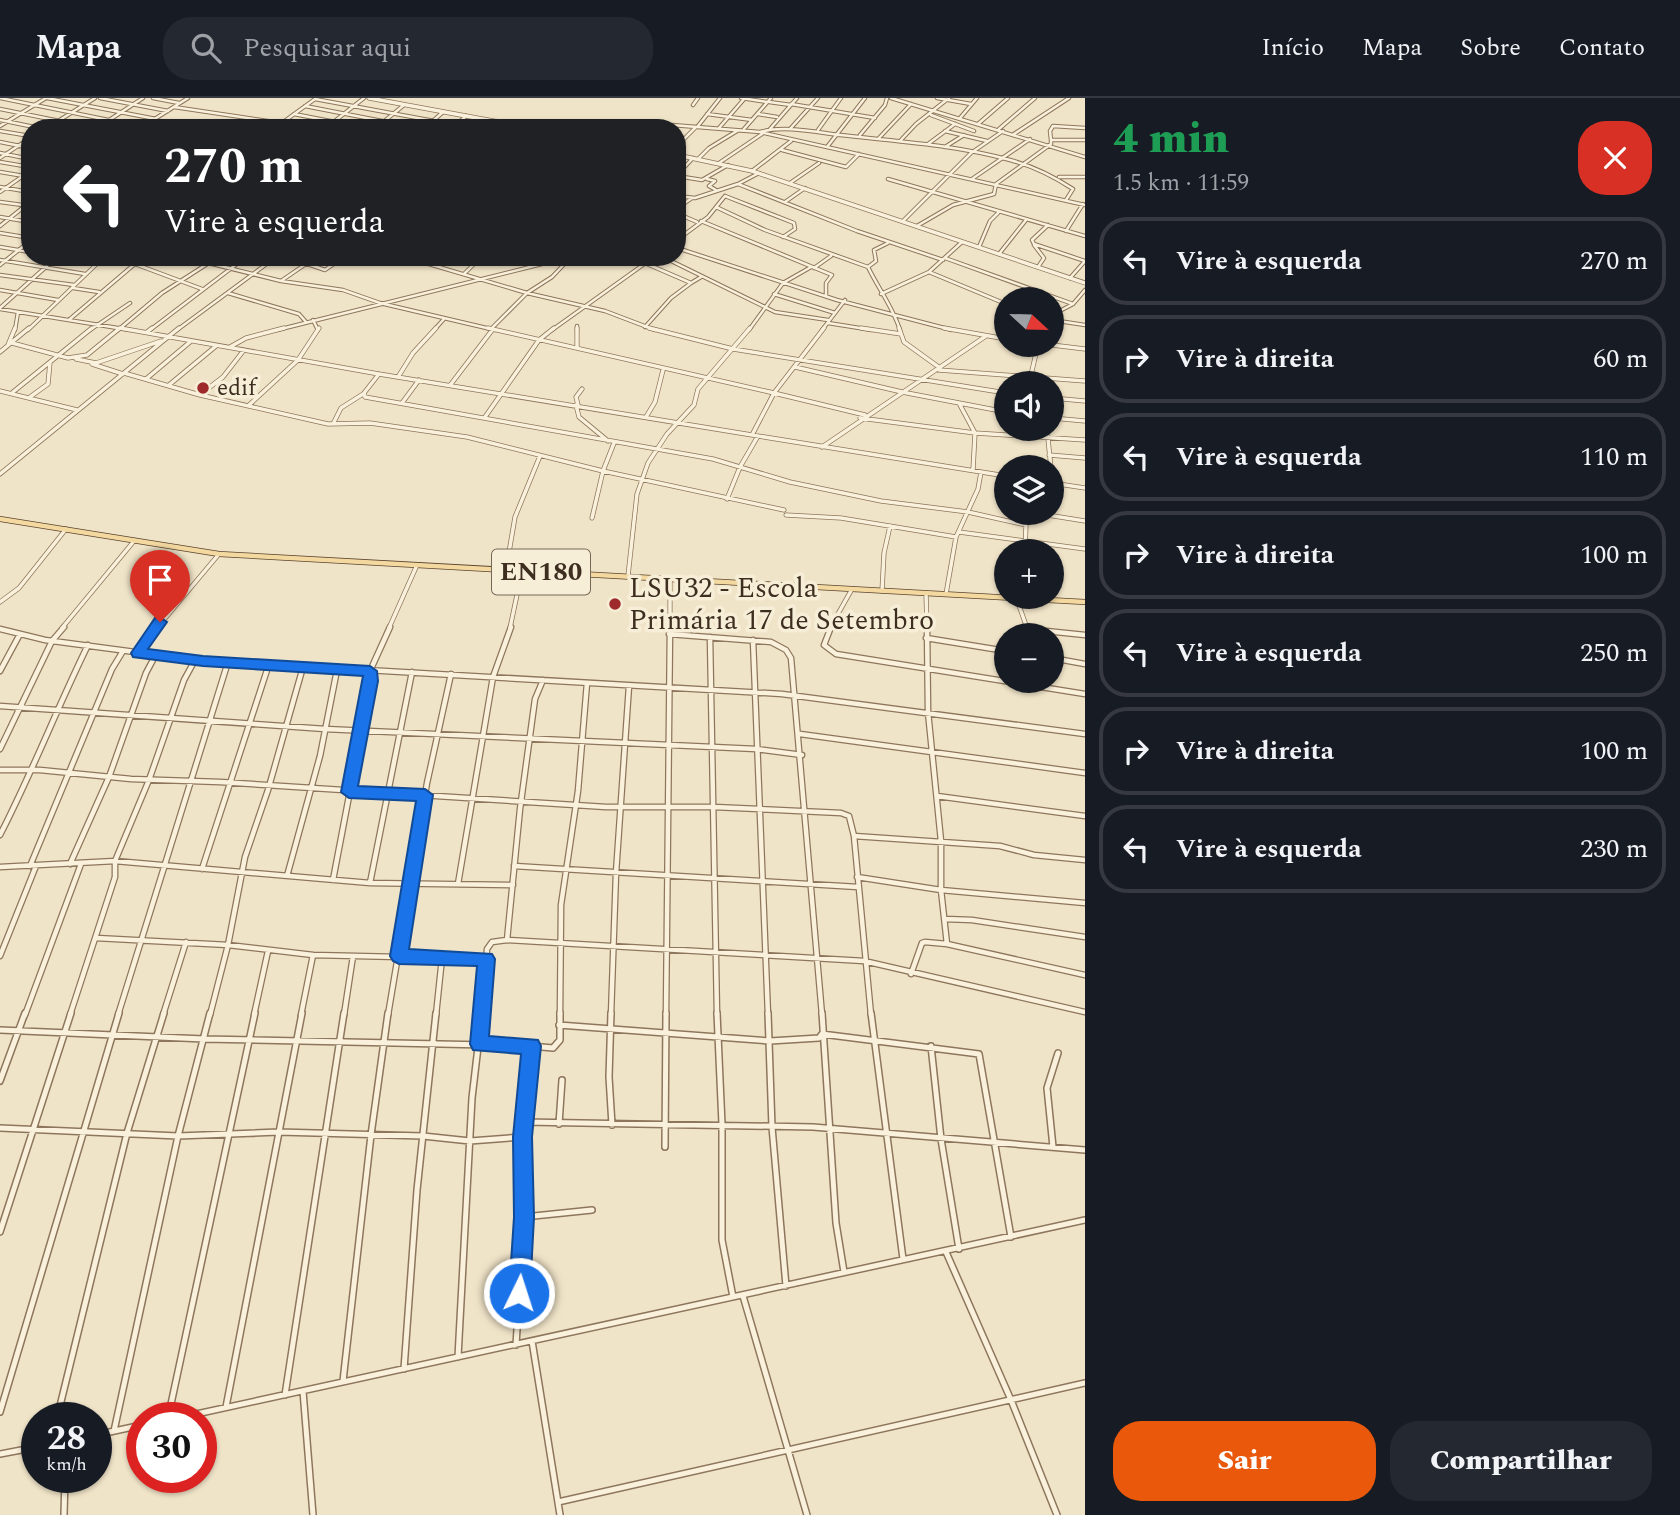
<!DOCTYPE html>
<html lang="pt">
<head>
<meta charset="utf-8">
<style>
  body { margin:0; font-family:Spectral,serif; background:#242831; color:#f1f3f6; height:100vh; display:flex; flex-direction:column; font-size:26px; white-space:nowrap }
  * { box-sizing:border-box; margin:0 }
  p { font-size:23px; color:#9ea1a6 }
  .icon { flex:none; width:38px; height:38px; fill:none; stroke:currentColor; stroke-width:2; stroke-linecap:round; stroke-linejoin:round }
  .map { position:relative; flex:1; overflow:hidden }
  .panel { display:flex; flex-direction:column; background:#171b24; width:595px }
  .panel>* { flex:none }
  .guide { position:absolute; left:21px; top:21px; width:665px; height:147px; border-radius:28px; box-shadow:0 2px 5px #0004; background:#202124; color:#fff; overflow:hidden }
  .needle { width:46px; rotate:112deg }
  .buttons { position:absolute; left:994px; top:189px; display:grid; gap:14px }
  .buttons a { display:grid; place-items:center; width:70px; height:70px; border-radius:50%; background:#171b24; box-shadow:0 2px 5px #0004; font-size:35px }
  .speed { position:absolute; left:21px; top:1304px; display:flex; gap:14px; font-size:35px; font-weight:700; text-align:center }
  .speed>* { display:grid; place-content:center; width:91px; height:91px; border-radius:50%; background:#171b24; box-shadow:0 2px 5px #0004; line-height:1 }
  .speed small { font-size:18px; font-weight:400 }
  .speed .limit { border:10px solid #d22; background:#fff; color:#111 }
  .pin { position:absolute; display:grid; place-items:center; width:60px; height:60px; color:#fff; margin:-72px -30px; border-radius:50% 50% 50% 0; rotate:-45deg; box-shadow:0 0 7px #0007 }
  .pin .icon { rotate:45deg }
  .me { position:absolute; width:77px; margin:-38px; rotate:4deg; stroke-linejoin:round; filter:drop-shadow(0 0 5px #0008) }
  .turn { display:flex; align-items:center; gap:24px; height:147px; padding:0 28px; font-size:32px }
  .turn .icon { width:91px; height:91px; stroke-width:2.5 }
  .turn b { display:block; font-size:49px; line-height:60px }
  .round { display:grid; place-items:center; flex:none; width:74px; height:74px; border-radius:28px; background:#242831 }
  .headline { display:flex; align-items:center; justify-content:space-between; height:119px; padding:0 28px }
  h1 { font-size:42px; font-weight:800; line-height:52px; color:#1e9e55 }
  .primary-button { display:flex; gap:14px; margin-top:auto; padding:14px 28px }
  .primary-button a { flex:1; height:80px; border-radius:28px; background:#ea580c; color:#fff; font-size:28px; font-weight:800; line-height:80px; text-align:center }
  .primary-button a+a { background:#242831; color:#f1f3f6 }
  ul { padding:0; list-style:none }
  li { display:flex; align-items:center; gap:21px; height:88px; margin:0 14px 10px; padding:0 14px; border:4px solid #363941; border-radius:28px }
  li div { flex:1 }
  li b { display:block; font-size:26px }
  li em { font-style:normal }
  header { display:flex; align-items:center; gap:42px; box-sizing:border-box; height:98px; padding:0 35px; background:#171b24; border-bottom:2px solid #363941 }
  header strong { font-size:33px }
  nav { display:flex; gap:38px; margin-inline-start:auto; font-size:24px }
  .search { width:490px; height:63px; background:#242831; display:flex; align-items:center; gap:18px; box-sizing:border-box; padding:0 24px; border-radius:28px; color:#9ea1a6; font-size:26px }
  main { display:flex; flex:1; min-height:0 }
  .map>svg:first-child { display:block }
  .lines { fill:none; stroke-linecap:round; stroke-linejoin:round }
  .minor-far3-casing { stroke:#8d765c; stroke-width:4.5 }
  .minor-far2-casing { stroke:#8d765c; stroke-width:5 }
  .minor-far1-casing { stroke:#8d765c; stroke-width:7 }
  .minor-casing { stroke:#8d765c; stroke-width:8 }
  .tertiary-casing { stroke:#8d765c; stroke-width:5 }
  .primary-casing { stroke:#5b4430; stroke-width:6 }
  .minor-far3 { stroke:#faf1dc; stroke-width:2.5 }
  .minor-far2 { stroke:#faf1dc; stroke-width:3.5 }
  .minor-far1 { stroke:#faf1dc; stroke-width:4.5 }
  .minor { stroke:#faf1dc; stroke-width:5 }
  .tertiary { stroke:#faf1dc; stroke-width:3.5 }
  .primary { stroke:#f3d9a0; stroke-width:4.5 }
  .route { fill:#1a73e8; stroke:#114b97; stroke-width:2 }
  .poi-dot { fill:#9e2a2b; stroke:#f7eed8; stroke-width:2.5 }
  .labels { text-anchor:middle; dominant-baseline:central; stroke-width:7; stroke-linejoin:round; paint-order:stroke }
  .far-poi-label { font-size:23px; fill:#3d2e20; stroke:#f7eed8; text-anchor:start }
  .shield { fill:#f7eed8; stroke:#756857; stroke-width:2 }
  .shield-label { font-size:26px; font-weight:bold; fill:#3d2e20 }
  .poi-label { font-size:28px; fill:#3d2e20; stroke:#f7eed8; text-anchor:start }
</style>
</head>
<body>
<header>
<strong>Mapa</strong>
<div class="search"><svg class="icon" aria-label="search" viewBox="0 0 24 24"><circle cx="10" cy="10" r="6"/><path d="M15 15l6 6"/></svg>Pesquisar aqui</div>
<nav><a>Início</a><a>Mapa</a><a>Sobre</a><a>Contato</a></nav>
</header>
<main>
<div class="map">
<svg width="1085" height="1417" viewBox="0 0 1085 1417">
  <rect width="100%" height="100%" fill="#f0e4c8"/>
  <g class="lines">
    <defs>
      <path id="minor-far3" d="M 0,0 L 143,29
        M 47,0 L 156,21
        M 100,0 L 168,13
        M 153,0 L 179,5
        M 741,0 L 767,4
        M 891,0 L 1085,59
        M 937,0 L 971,6
        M 315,1 L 434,23
        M 769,4 L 791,7
        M 791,6 L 875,20
        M 693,7 L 698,0
        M 305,8 L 418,30
        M 174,9 L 315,30
        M 0,11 L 94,30
        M 294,16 L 366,30
        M 707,16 L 752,22
        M 758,16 L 777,19
        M 931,17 L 974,33
        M 960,20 L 977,0
        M 0,22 L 39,30
        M 978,26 L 1008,0
        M 672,27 L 760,34 L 1085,107
        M 0,28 L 46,0
        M 698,28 L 720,0
        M 142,29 L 188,0
        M 47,30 L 95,0
        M 97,30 L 143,0
        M 275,30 L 315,1
        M 326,30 L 364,0
        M 376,30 L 404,7
        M 425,30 L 443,14
        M 453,30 L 466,18
        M 479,30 L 497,23
        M 719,30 L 745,0
        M 744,31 L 771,0
        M 770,31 L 797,0
        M 790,31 L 818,0
        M 999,31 L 1035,0
        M 818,32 L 841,0
        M 0,33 L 30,38
        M 945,33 L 987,43
        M 760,34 C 784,27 815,34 840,37 C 896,43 955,47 1010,62 C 1033,68 1053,78 1073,91 L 1066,102
        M 1014,36 L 1069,0
        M 860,37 L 885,7 L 887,0
        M 879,40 L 911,6
        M 1051,42 L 1050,33 L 1053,28 L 1085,30
        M 900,43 L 916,26 L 949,0
        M 0,44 L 30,50
        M 928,46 L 955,26
        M 677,48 L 696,29
        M 827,49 L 865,0
        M 945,49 L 964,37
        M 782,52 L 846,69 L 859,56
        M 0,55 L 30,61
        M 0,60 L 30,40
        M 698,61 L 709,50 L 737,33
        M 0,64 L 30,69
        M 719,65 L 762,36
        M 752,73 L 791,43
        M 0,74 L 30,79
        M 677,77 L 693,60
        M 677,78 L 702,82 L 728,67
        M 1059,79 L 1085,79
        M 707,81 L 715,83 L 709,88 L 716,92
        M 888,81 L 1085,138
        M 972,81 L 1030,41
        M 790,85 L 819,65
        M 738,86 L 759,75
        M 0,89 L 30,94
        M 0,94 L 30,73
        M 677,98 L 695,100 L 738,86 L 857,133 L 943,162
        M 725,98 L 794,125 L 795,131 L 783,139
        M 692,100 L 682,107 L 683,118 L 697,124
        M 0,104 L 30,108
        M 785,104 L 805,90
        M 716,109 L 765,132 L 868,169
        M 0,119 L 30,124
        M 701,123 L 832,177 L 826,185 L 826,198
        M 903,123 L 971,55 L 1003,33
        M 0,128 L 30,104
        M 917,128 L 953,107 L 994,96 L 996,86 L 1051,46 L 1051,42 L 1085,42
        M 1066,133 L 1083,106
        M 0,135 L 30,140
        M 677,142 L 708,119 L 725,98
        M 1034,146 L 1085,163
        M 1034,146 L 1032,142 L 1048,127
        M 1034,147 L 1044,160 L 1038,169
        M 0,149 L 30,154
        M 979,149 L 990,123 L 998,115
        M 677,150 L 837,202 L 952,232
        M 999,156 L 1026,122
        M 61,159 L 97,166
        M 184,159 L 281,183 L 343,192 L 380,205 L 495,232
        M 287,159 L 325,172 L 344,159
        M 405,159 L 527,195 L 605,213 L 655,232
        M 663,159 L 775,214 L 828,222
        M 945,160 L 1073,206
        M 0,162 L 85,176
        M 135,166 L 202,191
        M 647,166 L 691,185 L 701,179
        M 0,167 L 30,143
        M 868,169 C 878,190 893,209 900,232
        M 868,169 L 876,163 L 874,152 L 888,145
        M 814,170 L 831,158
        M 929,174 L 1006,206
        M 464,176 L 481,159
        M 0,177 L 74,187
        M 1070,180 L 1085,163
        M 281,183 L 316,159
        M 73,190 L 99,194
        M 0,192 L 58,202
        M 228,195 L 299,216 L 306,224
        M 774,196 L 835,215
        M 881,196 L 929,174 L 962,144
        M 0,210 L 57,159
        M 0,211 L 130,232
        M 1052,217 L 1073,206 L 1085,192
        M 70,221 L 143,159
        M 313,222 L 318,232
        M 1052,222 L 1085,227
        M 828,225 L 872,232
        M 577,228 L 577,232
        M 645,229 L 671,200 L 691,185
        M 491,231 L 527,195 L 552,179 L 570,160
        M 15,232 L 18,214
        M 28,232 L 104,159
        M 90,232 L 130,205
        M 118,232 L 162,195 L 218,159
        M 150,232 L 246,159
        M 177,232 L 276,159
        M 277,232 L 570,159
        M 434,232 L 444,221
        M 552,232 L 654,159
        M 749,232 L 783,185 L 811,169
        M 822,232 L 845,202"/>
      <path id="minor-far2" d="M 120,230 L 379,276 L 752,337 L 774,295 L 865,317
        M 488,230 L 774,295 L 824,230
        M 577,230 L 577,250
        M 649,230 L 733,251 L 1006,295
        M 861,230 L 901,236
        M 899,230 L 904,244 L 940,270
        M 944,230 L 1006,241
        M 147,234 L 152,230
        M 12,245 L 68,260 L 87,257 L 120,230
        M 8,247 L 15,230
        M 1052,247 L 1085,251
        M 230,249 L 246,240 L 284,230
        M 0,254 L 29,230
        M 76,261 L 96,265 L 161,243
        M 92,266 L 123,276
        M 795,269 L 902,294 L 1006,314
        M 939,272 L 1085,283
        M 124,275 L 200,297 L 328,326 L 370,325 L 467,339 L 603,373 L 592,420
        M 379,276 L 364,295 L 365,299 L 713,361 L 790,384 L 881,403 L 968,414 L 1026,427
        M 398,279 L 413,255 L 436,230
        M 146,281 L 190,244
        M 1030,281 L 1038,247
        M 451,286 L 493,231
        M 169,287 L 216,248
        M 0,293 L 77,312
        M 13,294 L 92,230
        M 201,296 L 223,279 L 244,252
        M 30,299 L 48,286 L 50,264
        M 1052,300 L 1085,303
        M 402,305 L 419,282
        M 249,307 L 298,262 L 319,230
        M 576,307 L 579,319 L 608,343
        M 578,307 L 576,299 L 582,291
        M 960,307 L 975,335 L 973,372
        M 485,319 L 539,242 L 554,230
        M 646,319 L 655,304 L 663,272
        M 860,320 L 975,335 L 1085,342
        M 1052,320 L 1085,323
        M 333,326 L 341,310 L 363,296
        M 1047,331 L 1052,380
        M 752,337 L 1006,378
        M 614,345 L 603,373 L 784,412
        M 822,349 L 986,238
        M 1049,357 L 1085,360
        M 0,376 L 179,230
        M 1052,385 L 1085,390
        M 727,401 L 740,369 L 758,338
        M 1035,415 L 1085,423
        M 786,417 L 841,420 L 956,439
        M 959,434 L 1085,451
        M 1025,453 L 1026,427 L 1032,415
        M 506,472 L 515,419 L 540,358
        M 628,478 L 637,396 L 648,365 L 667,336 L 694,307 L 698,291 L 750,230
        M 882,493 L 884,455 L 890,428
        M 926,495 L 927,530
        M 946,496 L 956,439 L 978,391 L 981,374
        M 1016,499 L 1027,530
        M 0,504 L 19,490 L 66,431
        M 62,530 L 134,443
        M 157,530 L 219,456
        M 389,530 L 417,467
        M 510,530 L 522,473
        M 670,530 L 670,481
        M 830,530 L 852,491"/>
      <path id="minor-far1" d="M 831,529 L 824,547 L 836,556 L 1085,596
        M 927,529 L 928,614 L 941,743 L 941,792 L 947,846
        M 1026,529 L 1027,531 L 1085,537
        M 0,531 L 45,542 L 195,562 L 782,596 L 1085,636
        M 669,536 L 771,544 L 786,552 L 791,560 L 822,917
        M 710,539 L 717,917
        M 926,540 L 1006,553
        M 753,542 L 768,917
        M 138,555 L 158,529
        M 1052,560 L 1085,566
        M 0,573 L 20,536
        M 0,608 L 325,631 L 756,651 L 802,657
        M 800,636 L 1085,675
        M 0,651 L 52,543 L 64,529
        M 0,672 L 40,672 L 131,681 L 220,684 L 606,709 L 714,709 L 841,715 L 849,718 L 854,738
        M 937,698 L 1085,718
        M 0,737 C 32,675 57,610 88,547
        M 70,766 L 109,679 L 146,575 L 155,558
        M 30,768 L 112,571 L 123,553
        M 514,768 L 858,789
        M 0,769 L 115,763 L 370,785 L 513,787
        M 202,771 L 269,566
        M 287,778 L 320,658 L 337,572
        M 857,779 L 941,792 L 1085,805
        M 333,782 L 371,583 L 370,573 L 390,529
        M 370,785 L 412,574
        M 458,786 L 493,579 L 511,529
        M 945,821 L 972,822 L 1085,839
        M 96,840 L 228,847 L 313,857 L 486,861
        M 507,842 L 520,711 L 535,601 L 543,582
        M 0,858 L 36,768
        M 911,876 L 922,845 L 925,844 L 947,846 L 1085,877
        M 25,917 L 81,766
        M 70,917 L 115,779 L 115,763 L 149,682 L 184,582 L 195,562
        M 118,917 L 228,564
        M 163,917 L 186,844
        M 210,917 L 228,847 L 245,759 L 268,692 L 303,569
        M 254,917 L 268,853
        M 301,917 L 313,857
        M 344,917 L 353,858
        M 388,917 L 427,685 L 451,576
        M 436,917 L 442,860
        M 482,917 L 487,851 L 492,844 L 507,842 L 864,863 L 1085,914
        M 560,917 L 561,807 L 578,693 L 587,585
        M 611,917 L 616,775 L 629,588
        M 666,917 L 670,529
        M 871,917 L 854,738 L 1000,748 L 1034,757 L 1085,762"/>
      <path id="minor" d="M 611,915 L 609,979 L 612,1027
        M 717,915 L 722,1026 L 722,1142 L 733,1199
        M 768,915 L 772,1029 L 786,1188
        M 822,915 L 836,1125 L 844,1174
        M 871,915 L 903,1161
        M 559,927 L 770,943 L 819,940 L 822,936 L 979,956 L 1011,1139
        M 0,932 L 204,941 L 531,948
        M 931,948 L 941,1041 L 959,1151
        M 0,983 L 25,915
        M 525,1024 L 813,1029 L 1085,1052
        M 559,1026 L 562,982
        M 0,1030 L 178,1038 L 279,1034 L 423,1038 L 470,1043 L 522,1039
        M 665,1049 L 666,915
        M 1053,1049 L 1047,990 L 1058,955
        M 524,1119 L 592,1112
        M 0,1134 L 71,915
        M 946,1154 L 1011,1302 L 1057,1417
        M 743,1198 L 807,1417
        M 532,1243 L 560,1417
        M 516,1247 L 524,1119 L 522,1039 L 531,948 L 553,950 L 560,942 L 560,915
        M 458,1259 L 472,1000 L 482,915
        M 404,1271 L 417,1092 L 436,915
        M 343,1283 L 371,1037 L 388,915
        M 303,1293 L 313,1417
        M 285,1297 L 344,915
        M 226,1309 L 302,915
        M 0,1314 L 119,915
        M 57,1320 L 127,1035 L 164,915
        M 168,1320 L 255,915
        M 178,1320 L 1085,1122
        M 114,1333 L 178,1038 L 210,915
        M 96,1337 L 142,1327
        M 0,1356 L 37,1349
        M 558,1404 L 1085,1285
        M 64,1417 L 65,1379"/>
      <path id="tertiary" d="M 369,0 L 531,30
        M 677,57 L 752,73 L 1085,185"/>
      <path id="primary" d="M 0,421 L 219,456 L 1085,504"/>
    </defs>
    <!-- minor-far3 casing -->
    <use href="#minor-far3" class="minor-far3-casing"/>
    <!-- minor-far2 casing -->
    <use href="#minor-far2" class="minor-far2-casing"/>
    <!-- minor-far1 casing -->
    <use href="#minor-far1" class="minor-far1-casing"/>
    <!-- minor casing -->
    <use href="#minor" class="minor-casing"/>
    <!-- tertiary casing -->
    <use href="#tertiary" class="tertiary-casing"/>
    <!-- primary casing -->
    <use href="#primary" class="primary-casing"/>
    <!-- minor-far3 -->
    <use href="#minor-far3" class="minor-far3"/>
    <!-- minor-far2 -->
    <use href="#minor-far2" class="minor-far2"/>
    <!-- minor-far1 -->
    <use href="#minor-far1" class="minor-far1"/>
    <!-- minor -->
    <use href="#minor" class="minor"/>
    <!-- tertiary -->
    <use href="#tertiary" class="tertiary"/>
    <!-- primary -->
    <use href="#primary" class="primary"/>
  </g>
  <!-- route -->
  <path class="route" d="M 160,519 L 167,524 L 148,551 L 203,558 L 370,568 L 377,573 L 378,583 L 358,688 L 425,691 L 433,697 L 409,851 L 492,856 L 495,861 L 489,938 L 538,942 L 541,948 L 532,1039 L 534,1119 L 530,1195 L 527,1203 L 519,1206 L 512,1203 L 509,1195 L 514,1119 L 513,1039 L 521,956 L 473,952 L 470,946 L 477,868 L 399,866 L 393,863 L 390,858 L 416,703 L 349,700 L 341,694 L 363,578 L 203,568 L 133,559 L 131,555 L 155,520 Z"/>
  <!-- markers -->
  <g class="poi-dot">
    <circle cx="203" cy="290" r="7"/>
    <circle cx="615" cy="506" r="7"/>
  </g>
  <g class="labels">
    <!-- far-poi labels -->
    <g class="far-poi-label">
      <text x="217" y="290">edif</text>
    </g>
    <!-- shield labels -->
    <rect class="shield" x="492" y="451.5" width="98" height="45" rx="5"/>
    <g class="shield-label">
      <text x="541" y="474">EN180</text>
    </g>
    <!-- poi labels -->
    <g class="poi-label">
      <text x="629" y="490">LSU32 - Escola<tspan x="629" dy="32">Primária 17 de Setembro</tspan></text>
    </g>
  </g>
</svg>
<div class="buttons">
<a><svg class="needle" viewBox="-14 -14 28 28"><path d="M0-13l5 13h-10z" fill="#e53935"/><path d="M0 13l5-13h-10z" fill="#9ea1a6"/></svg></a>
<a><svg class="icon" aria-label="sound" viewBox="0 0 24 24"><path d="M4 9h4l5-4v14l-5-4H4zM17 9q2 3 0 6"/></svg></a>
<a><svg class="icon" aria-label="layers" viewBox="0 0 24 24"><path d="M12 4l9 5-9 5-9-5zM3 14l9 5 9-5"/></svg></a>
<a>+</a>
<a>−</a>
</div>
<div class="speed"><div>28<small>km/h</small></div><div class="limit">30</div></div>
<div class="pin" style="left:160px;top:524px;background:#d93025"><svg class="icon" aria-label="arrive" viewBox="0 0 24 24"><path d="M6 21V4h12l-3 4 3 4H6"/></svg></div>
<svg class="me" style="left:519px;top:1195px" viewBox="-20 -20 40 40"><circle r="17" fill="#1a73e8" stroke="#fff" stroke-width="3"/><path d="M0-11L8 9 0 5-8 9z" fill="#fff"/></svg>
<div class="guide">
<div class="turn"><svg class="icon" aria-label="left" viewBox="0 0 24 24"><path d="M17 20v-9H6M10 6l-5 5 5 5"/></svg><div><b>270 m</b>Vire à esquerda</div></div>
</div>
</div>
<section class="panel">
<div class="headline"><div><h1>4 min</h1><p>1.5 km · 11:59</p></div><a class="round" style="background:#d93025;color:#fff"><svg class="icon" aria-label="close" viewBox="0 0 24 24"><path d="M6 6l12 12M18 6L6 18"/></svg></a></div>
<ul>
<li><svg class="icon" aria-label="left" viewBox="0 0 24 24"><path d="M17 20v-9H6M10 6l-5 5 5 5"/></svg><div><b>Vire à esquerda</b></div><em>270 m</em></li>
<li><svg class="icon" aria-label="right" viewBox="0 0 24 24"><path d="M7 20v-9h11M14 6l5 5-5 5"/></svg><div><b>Vire à direita</b></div><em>60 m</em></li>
<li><svg class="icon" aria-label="left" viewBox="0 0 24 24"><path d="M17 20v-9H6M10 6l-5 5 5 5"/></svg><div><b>Vire à esquerda</b></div><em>110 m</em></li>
<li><svg class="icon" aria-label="right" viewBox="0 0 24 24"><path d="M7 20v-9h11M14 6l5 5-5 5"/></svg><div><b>Vire à direita</b></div><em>100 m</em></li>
<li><svg class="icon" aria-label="left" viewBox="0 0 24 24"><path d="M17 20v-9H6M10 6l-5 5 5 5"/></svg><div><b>Vire à esquerda</b></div><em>250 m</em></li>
<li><svg class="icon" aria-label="right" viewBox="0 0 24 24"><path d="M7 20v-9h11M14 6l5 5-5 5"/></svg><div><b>Vire à direita</b></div><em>100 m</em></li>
<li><svg class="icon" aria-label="left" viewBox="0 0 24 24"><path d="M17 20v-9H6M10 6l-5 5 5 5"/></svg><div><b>Vire à esquerda</b></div><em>230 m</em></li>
</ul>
<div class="primary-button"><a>Sair</a><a>Compartilhar</a></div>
</section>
</main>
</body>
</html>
